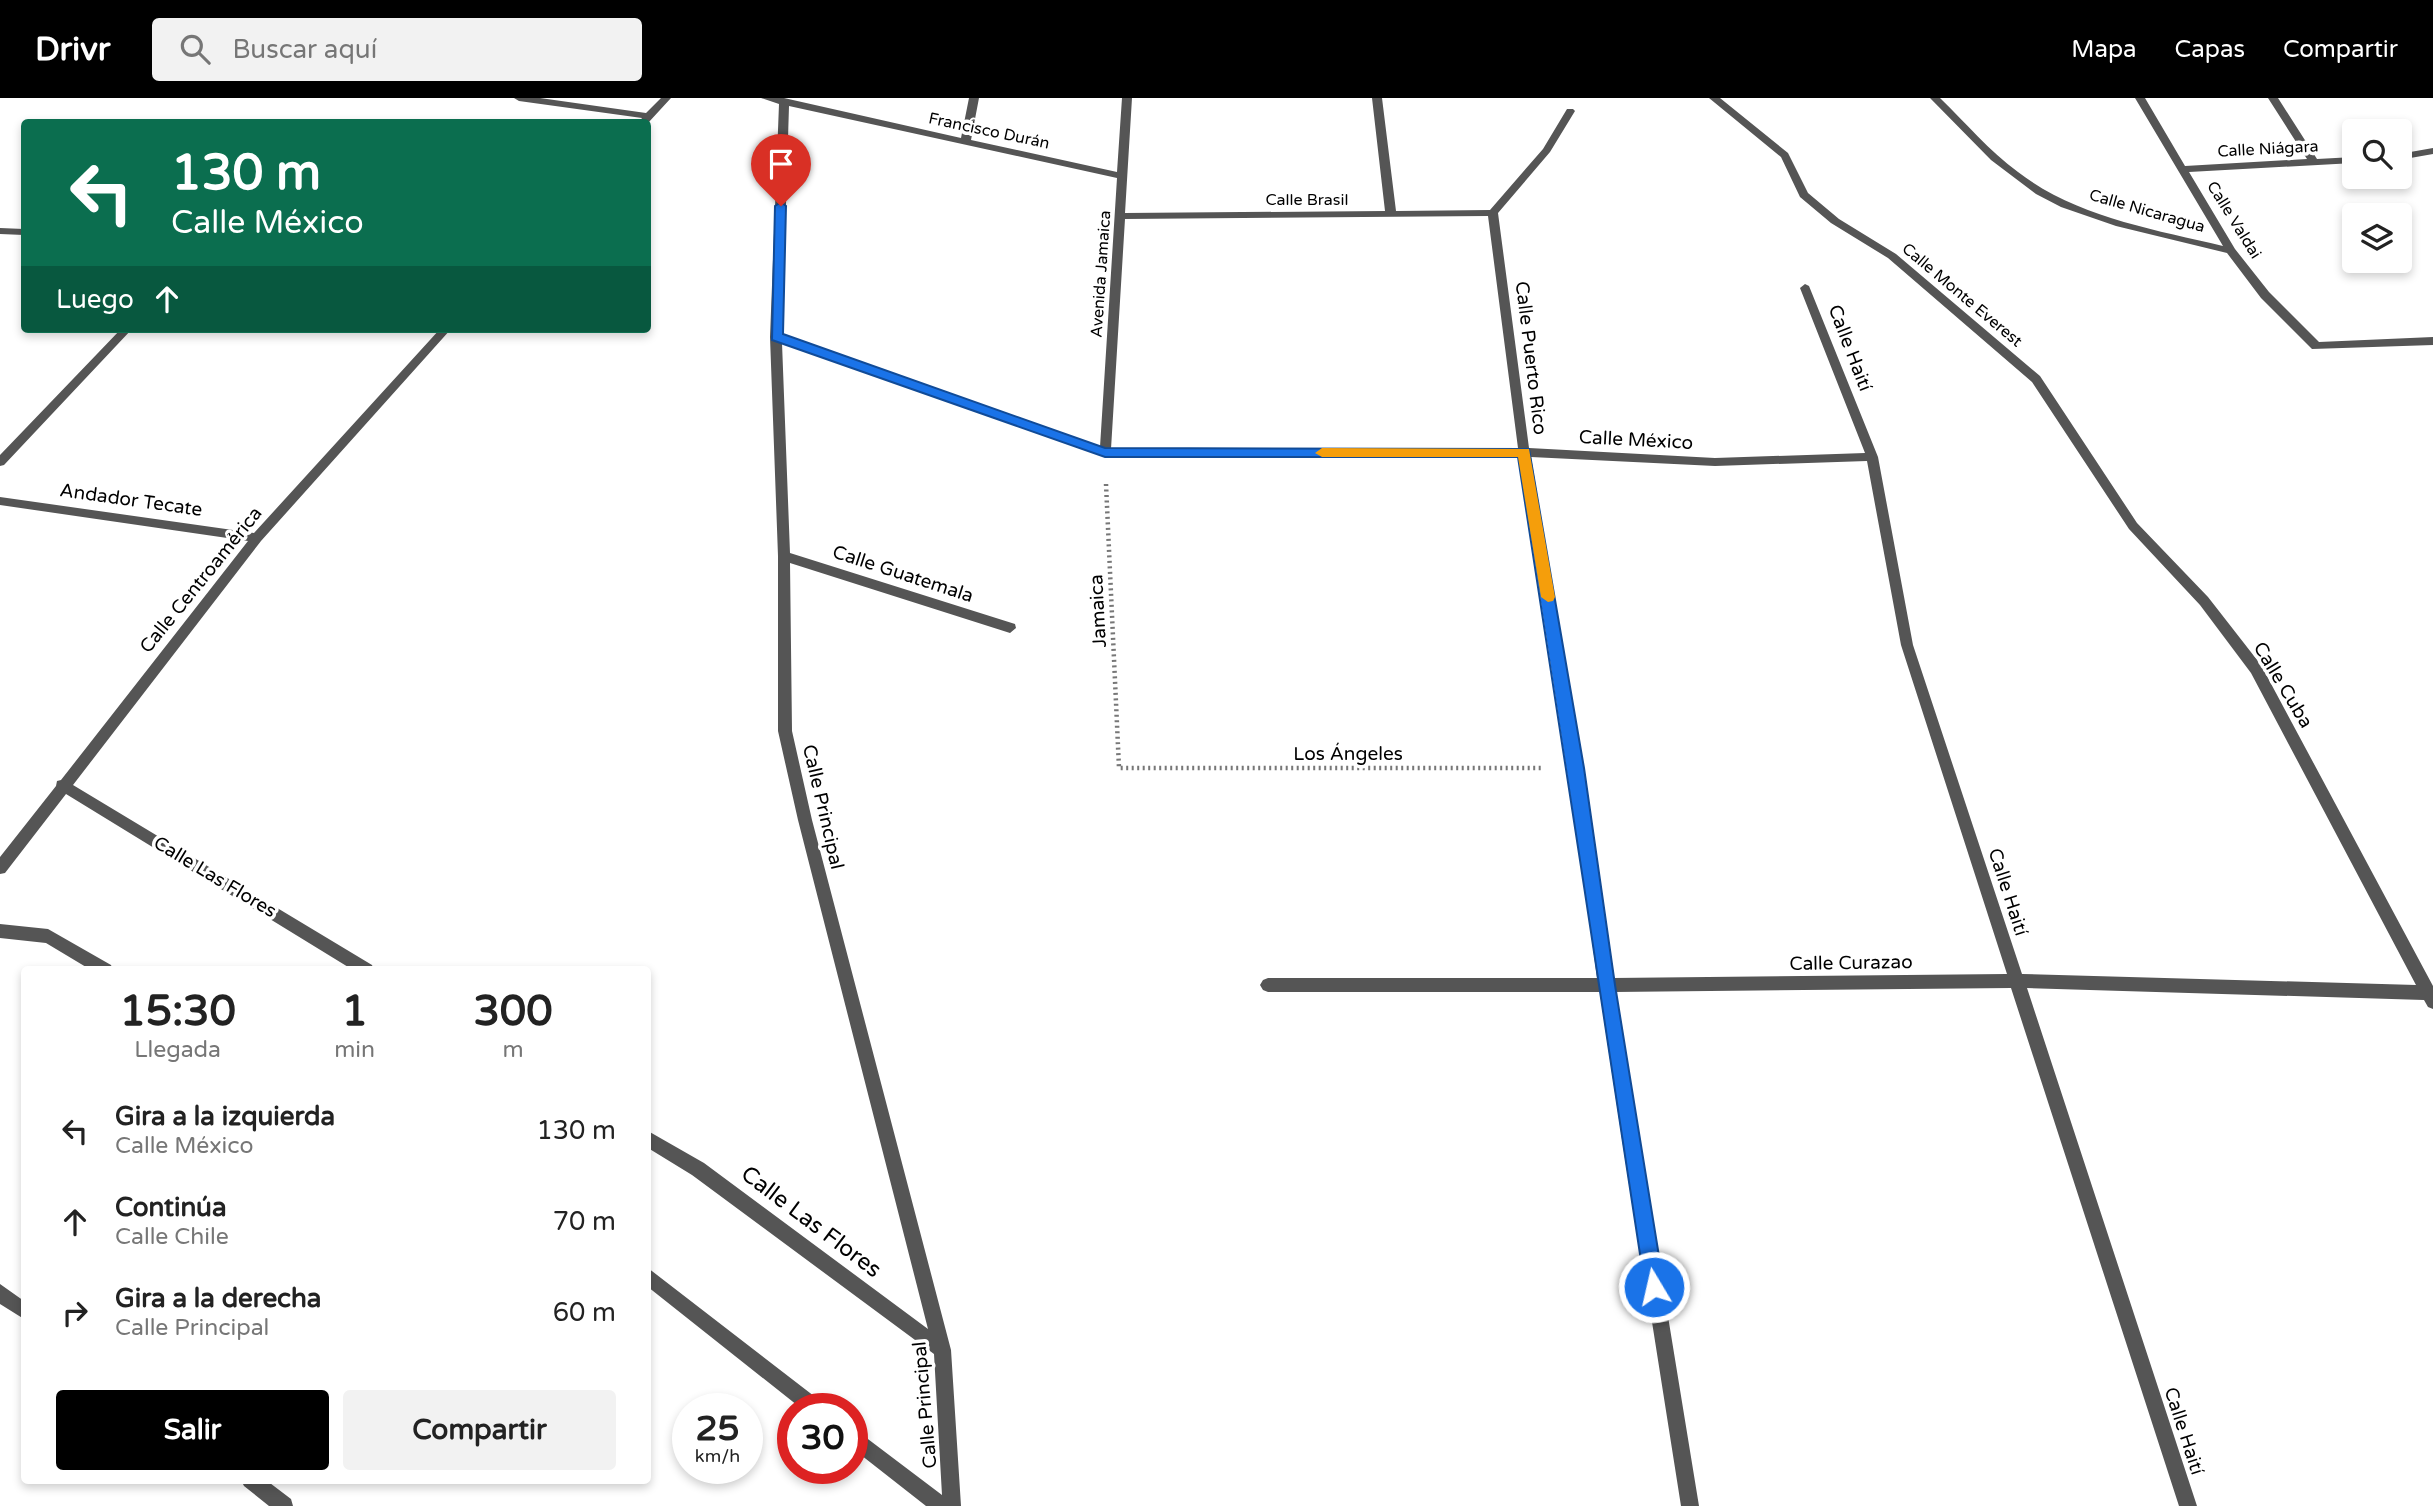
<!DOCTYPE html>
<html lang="es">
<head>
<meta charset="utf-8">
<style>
  body { margin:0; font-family:"Varela Round",sans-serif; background:#f2f2f2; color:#222; height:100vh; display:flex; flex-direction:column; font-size:26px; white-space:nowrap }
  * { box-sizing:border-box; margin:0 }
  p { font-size:23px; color:#767676 }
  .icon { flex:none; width:38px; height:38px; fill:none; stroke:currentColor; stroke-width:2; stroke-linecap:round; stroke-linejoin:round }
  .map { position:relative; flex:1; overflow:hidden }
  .panel { position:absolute; left:21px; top:868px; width:630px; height:518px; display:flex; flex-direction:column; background:#fff; border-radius:7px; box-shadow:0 4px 10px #0003 }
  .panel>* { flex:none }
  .top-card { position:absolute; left:21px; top:21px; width:630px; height:214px; border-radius:7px; box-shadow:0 4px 10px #0003; background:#0b6e4f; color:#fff; overflow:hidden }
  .controls { position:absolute; left:2342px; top:21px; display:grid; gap:14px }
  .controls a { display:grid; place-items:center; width:70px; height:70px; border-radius:7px; background:#fff; box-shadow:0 4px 10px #0003; font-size:35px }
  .speed { position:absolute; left:672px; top:1295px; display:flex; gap:14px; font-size:35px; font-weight:700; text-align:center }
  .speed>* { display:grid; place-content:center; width:91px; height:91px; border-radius:50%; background:#fff; box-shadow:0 4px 10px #0003; line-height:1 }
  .speed small { font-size:18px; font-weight:400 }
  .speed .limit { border:10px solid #d22; background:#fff; color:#111 }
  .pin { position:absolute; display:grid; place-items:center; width:60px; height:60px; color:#fff; margin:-72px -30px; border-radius:50% 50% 50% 0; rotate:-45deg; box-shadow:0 0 7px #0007 }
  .pin .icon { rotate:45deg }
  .me { position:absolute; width:77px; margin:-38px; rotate:351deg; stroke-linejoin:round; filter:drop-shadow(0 0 5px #0008) }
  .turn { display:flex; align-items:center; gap:24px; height:147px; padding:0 35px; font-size:32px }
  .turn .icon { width:91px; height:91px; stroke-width:2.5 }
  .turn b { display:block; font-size:49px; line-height:60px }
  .then { display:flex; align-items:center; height:66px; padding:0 35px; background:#0003; gap:14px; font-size:26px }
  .eta { display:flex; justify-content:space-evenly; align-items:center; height:119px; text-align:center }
  .eta b { font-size:42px; font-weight:700; line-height:49px }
  .cta { display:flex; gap:14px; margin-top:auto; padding:14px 35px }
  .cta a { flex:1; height:80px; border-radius:7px; background:#000; color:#fff; font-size:28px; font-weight:700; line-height:80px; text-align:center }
  .cta a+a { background:#f2f2f2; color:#222 }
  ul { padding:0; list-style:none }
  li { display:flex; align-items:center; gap:21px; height:91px; padding:0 35px }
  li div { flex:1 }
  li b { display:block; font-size:26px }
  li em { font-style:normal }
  header { display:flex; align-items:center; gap:42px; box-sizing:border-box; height:98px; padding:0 35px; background:#000; color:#fff }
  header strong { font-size:33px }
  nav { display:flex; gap:38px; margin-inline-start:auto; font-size:24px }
  .search { width:490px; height:63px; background:#f2f2f2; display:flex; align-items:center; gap:18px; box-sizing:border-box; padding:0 24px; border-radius:7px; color:#767676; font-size:26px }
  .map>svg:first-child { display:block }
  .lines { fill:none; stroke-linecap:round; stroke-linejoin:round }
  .path { stroke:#777; stroke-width:4.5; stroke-dasharray:2 3.5; stroke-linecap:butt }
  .minor { fill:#555; fill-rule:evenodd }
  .route { fill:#1a73e8; stroke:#114b97; stroke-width:2 }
  .slow { fill:#f59e0b }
  .labels { text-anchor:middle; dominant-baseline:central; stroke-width:7; stroke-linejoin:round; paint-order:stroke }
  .far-street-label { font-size:16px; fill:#000; stroke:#fff }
  .street-label { font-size:19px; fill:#000; stroke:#fff }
  .near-street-label { font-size:23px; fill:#000; stroke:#fff }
</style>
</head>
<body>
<header>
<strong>Drivr</strong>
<div class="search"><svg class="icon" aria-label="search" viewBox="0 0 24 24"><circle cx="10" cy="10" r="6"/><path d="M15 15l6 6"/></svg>Buscar aquí</div>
<nav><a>Mapa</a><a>Capas</a><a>Compartir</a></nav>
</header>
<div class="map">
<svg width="2433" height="1408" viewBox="0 0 2433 1408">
  <rect width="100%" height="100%" fill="#fff"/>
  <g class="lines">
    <!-- path -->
    <path class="path" d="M 1106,386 L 1119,670 L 1544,670"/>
    <!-- minor -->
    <path class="minor" d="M 514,0 L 540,0 L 646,15 L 661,0 L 671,0 L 648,25 L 639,24 L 642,20 L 519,3 Z
      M 761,0 L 784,0 L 961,40 L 969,0 L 979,0 L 971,42 L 1117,74 L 1122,0 L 1132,0 L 1125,115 L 1385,113 L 1372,0 L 1382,0 L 1396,113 L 1490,112 L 1543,51 L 1567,11 L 1573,11 L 1575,13 L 1550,54 L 1498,115 L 1529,350 L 1715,360 L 1865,355 L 1800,190 L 1805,186 L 1809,188 L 1878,359 L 1913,547 L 2022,876 L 2416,887 L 2251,575 L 2200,507 L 2129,431 L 2032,284 L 1888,160 L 1831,125 L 1800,99 L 1781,59 L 1709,0 L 1720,0 L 1788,55 L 1808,95 L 1839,121 L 1896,156 L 2040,278 L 2137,425 L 2208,499 L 2261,567 L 2433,888 L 2433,911 L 2428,909 L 2424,902 L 2027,890 L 2197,1408 L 2179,1408 L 2011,890 L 1615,894 L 1699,1408 L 1681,1408 L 1600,894 L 1268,894 L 1263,892 L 1260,887 L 1263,882 L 1268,880 L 1597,880 L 1569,670 L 1519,358 L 1105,359 L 782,245 L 790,455 L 1015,526 L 1016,530 L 1010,535 L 790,465 L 792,633 L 812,722 L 951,1252 L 961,1408 L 926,1408 L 852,1350 L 852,1329 L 942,1397 L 934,1256 L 692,1077 L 648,1050 L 648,1033 L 704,1065 L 928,1231 L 798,722 L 778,633 L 778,458 L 770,239 L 779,6 ZM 789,8 L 1117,80 L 1100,349 L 782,237 ZM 1488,118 L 1518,350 L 1111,351 L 1125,121 ZM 1531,359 L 1715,368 L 1867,363 L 1901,547 L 2007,876 L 1613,880 L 1583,670 Z
      M 1930,0 L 1940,0 C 1966,25 1989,53 2018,74 C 2076,119 2152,131 2223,148 L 2135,0 L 2145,0 L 2185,68 L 2307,61 L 2268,0 L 2278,0 L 2317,61 L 2354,59 L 2354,65 L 2189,74 L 2235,151 L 2269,194 L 2319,244 L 2433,239 L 2433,247 L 2312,251 L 2261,200 L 2227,155 L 2116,128 L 2061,109 L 2036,96 L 1991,62 Z
      M 2433,50 L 2433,56 L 2399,62 L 2399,56 Z
      M 0,130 L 24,131 L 24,137 L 0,136 Z
      M 121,231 L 132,231 L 4,367 L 0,368 L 0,357 Z
      M 440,231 L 451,231 L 261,443 L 73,687 L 372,867 L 374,872 L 353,872 L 66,696 L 5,775 L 0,776 L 0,759 L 56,688 L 57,683 L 61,682 L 248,443 L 0,407 L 0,399 L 254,435 Z
      M 0,826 L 48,831 L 111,867 L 113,872 L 91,872 L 46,845 L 0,840 Z
      M 648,1170 L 823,1305 L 826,1311 L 802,1311 L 648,1189 Z
      M 0,1186 L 24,1203 L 24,1221 L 0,1206 Z
      M 241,1382 L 266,1382 L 291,1401 L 293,1408 L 269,1408 L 244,1388 Z"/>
  </g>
  <!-- route -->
  <path class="route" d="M 781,104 L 786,108 L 783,236 L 1105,350 L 1529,351 L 1584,670 L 1615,887 L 1664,1189 L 1661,1196 L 1654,1198 L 1648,1196 L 1645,1189 C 1601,912 1563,636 1518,359 L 1105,359 L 772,242 L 775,108 Z"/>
  <!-- slow -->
  <path class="slow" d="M 1322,350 L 1529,351 L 1555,499 L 1553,503 L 1548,504 L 1541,499 L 1518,359 L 1322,359 L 1315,355 Z"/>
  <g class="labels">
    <!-- far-street labels -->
    <g class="far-street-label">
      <text transform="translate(989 33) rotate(12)">Francisco Durán</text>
      <text transform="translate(2268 51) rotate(-3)">Calle Niágara</text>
      <text x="1307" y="102">Calle Brasil</text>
      <text transform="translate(2147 113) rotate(16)">Calle Nicaragua</text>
      <text transform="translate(2234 122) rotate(58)">Calle Valdai</text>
      <text transform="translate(1101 176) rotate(-86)">Avenida Jamaica</text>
      <text transform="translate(1962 197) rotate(40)">Calle Monte Everest</text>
    </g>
    <!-- street labels -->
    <g class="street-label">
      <text transform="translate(1850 250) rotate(69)">Calle Haití</text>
      <text transform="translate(1531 260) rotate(83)">Calle Puerto Rico</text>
      <text transform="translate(1636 342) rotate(3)">Calle México</text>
      <text transform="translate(131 402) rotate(8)">Andador Tecate</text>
      <text transform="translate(903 476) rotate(18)">Calle Guatemala</text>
      <text transform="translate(201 482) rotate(-51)">Calle Centroamérica</text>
      <text transform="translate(1098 513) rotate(-93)">Jamaica</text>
      <text transform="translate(2283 587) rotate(59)">Calle Cuba</text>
      <text x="1348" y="656">Los Ángeles</text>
      <text transform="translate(823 709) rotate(77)">Calle Principal</text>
      <text transform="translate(215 779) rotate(31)">Calle Las Flores</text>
      <text transform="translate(2008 794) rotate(72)">Calle Haití</text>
      <text transform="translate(1851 865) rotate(-1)">Calle Curazao</text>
      <text transform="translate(925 1307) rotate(-95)">Calle Principal</text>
      <text transform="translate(2184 1333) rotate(72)">Calle Haití</text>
    </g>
    <!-- near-street labels -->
    <g class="near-street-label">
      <text transform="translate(811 1124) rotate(37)">Calle Las Flores</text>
    </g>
  </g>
</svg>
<div class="controls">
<a><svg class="icon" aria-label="search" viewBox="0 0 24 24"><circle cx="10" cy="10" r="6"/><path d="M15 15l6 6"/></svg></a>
<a><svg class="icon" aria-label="layers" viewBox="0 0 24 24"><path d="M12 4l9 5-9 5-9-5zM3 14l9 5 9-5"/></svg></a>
</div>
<div class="speed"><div>25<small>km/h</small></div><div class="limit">30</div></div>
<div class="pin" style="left:781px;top:108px;background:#d93025"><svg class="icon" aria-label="arrive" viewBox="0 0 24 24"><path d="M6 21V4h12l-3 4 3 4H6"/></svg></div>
<svg class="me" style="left:1654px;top:1189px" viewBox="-20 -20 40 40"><circle r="17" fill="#1a73e8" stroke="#fff" stroke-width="3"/><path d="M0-11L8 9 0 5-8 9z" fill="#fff"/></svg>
<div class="top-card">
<div class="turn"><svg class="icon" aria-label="left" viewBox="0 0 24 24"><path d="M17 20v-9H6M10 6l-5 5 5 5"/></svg><div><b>130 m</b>Calle México</div></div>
<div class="then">Luego<svg class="icon" aria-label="ahead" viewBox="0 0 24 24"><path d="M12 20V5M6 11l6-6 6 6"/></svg></div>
</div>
<section class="panel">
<div class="eta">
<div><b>15:30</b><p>Llegada</p></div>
<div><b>1</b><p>min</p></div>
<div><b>300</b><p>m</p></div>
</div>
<ul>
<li><svg class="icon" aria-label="left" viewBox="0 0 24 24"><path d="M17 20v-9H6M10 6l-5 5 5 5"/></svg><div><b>Gira a la izquierda</b><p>Calle México</p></div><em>130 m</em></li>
<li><svg class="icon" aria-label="ahead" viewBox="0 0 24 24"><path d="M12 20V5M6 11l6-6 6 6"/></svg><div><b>Continúa</b><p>Calle Chile</p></div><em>70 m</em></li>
<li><svg class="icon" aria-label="right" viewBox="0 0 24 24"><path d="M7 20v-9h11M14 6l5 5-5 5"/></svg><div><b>Gira a la derecha</b><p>Calle Principal</p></div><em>60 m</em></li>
</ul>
<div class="cta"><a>Salir</a><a>Compartir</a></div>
</section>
</div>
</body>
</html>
